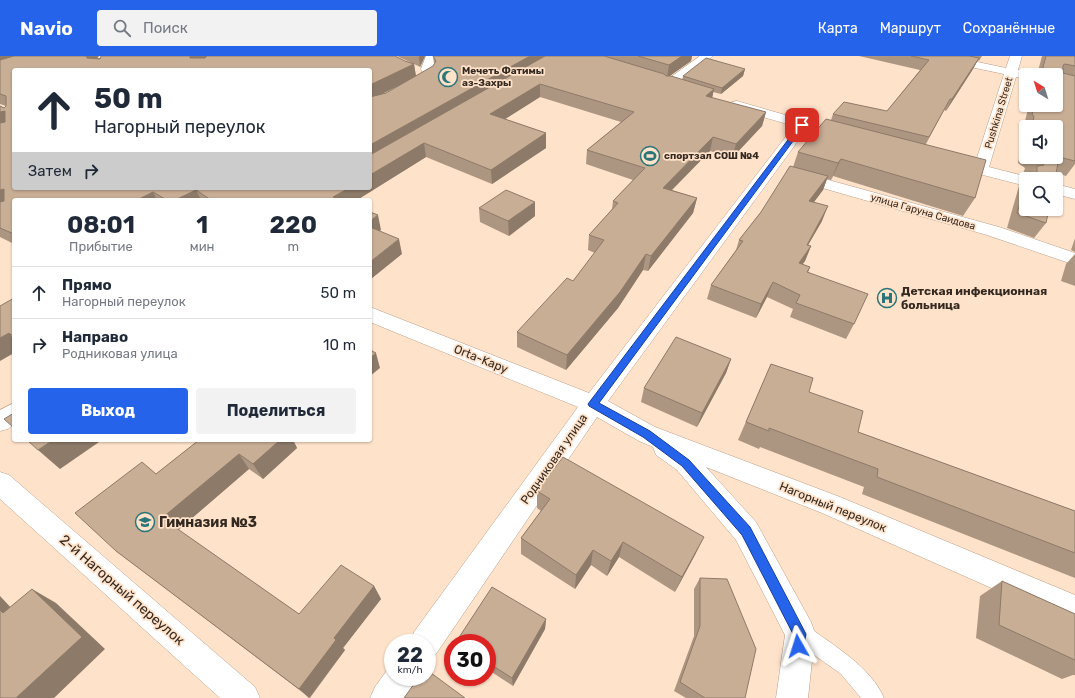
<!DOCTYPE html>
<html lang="ru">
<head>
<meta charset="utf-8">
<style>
  body { margin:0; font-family:Rubik,sans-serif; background:#f2f2f3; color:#1f2937; height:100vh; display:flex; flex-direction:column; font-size:15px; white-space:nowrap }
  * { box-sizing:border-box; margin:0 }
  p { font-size:13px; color:#747a83 }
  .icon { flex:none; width:22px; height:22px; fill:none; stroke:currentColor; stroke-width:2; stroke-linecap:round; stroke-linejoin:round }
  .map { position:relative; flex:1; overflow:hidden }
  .details { position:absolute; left:12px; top:142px; width:360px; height:244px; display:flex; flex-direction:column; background:#fff; border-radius:4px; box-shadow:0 1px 3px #0004 }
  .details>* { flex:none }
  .top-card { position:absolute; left:12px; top:12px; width:360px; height:122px; border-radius:4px; box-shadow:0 1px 3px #0004; background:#fff; color:#1f2937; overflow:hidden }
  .needle { width:26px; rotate:322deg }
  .buttons { position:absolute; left:1019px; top:12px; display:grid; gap:8px }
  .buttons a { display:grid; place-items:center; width:44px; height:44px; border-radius:4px; background:#fff; box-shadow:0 1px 3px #0004; font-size:20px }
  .speed { position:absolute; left:384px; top:578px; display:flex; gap:8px; font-size:20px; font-weight:700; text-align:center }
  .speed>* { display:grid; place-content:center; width:52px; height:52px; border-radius:50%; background:#fff; box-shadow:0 1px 3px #0004; line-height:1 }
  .speed small { font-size:10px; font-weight:400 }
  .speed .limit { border:6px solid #d22; background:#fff; color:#111 }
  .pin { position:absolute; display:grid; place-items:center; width:34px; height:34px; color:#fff; margin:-17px; border-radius:8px; box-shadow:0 2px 6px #0006 }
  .me { position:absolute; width:44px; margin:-22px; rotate:354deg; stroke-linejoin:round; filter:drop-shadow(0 0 3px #0008) }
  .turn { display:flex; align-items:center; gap:14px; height:84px; padding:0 16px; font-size:18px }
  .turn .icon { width:52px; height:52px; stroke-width:2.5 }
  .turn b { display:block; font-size:28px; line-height:34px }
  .then { display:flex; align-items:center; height:38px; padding:0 16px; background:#0003; gap:8px; font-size:15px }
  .eta { display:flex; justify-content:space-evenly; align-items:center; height:68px; text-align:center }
  .eta b { font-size:24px; font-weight:700; line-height:28px }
  .cta { display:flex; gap:8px; margin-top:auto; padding:8px 16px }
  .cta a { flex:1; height:46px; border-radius:4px; background:#2563eb; color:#fff; font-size:16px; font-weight:700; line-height:46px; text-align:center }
  .cta a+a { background:#f2f2f3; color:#1f2937 }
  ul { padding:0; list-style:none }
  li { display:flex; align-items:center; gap:12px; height:52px; padding:0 16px; border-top:1px solid #e0e1e3 }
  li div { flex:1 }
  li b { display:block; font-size:15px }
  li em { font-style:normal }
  header { display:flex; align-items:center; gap:24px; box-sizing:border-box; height:56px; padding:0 20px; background:#2563eb; color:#fff }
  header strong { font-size:19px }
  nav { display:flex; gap:22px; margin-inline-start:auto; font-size:14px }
  .search { width:280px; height:36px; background:#f2f2f3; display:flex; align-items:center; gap:10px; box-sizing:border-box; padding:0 14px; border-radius:4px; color:#747a83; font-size:15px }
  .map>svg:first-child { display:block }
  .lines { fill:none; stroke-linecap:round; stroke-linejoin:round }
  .lane-casing { stroke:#ba9f88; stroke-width:1 }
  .street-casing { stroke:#ba9f88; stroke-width:1 }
  .secondary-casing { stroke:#ba9f88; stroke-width:1 }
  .lane { fill:#fff; fill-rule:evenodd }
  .street { fill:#fff; fill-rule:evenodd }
  .secondary { fill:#fff; fill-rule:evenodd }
  .wall { fill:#ad9681; fill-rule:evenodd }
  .shaded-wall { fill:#8d7a69 }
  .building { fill:#c9ae96; stroke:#8d7a69 }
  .route { fill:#2563eb; stroke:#184099 }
  .labels { text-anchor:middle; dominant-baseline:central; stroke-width:3.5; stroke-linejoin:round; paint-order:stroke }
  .far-poi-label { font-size:10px; font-weight:bold; fill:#342920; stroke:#ffe2ca; text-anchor:start }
  .far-street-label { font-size:10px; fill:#342920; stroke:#ffe2ca }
  .poi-label { font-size:12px; font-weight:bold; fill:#342920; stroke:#ffe2ca; text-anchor:start }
  .street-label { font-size:12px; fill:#342920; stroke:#ffe2ca }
  .near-poi-label { font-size:14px; font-weight:bold; fill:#342920; stroke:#ffe2ca; text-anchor:start }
  .near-street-label { font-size:14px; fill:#342920; stroke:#ffe2ca }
</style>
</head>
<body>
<header>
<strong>Navio</strong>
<div class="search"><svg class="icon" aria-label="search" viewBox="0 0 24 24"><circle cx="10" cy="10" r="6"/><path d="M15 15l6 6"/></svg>Поиск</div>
<nav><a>Карта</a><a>Маршрут</a><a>Сохранённые</a></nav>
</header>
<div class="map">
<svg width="1075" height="642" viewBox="0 0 1075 642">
  <rect width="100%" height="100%" fill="#ffe2ca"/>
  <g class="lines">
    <defs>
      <path id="lane" d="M 800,567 L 807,570 C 833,589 871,611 884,642 L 861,642 L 841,618 L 793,584 L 790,577 L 793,570 Z"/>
      <path id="street" d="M 426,0 L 438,0 L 433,13 L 436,19 L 434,22 L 388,49 L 370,54 L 370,46 L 378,43 L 423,18 L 421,13 Z
        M 926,0 L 949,0 L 1006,12 L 1010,0 L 1022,0 L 1018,14 L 1029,16 L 1031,19 L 1026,19 L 1025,23 L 1016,21 L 989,111 L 1032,122 L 1032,123 L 1026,123 L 1026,130 L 948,110 L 945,107 L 948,104 L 953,102 L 975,108 L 1004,18 L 932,3 L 928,2 Z
        M 737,45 L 820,69 L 822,72 L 820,75 L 815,76 L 806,74 L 608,345 L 655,371 L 840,441 L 1075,539 L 1075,569 L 822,457 L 706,411 L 756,466 L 811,566 L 815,577 L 808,642 L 776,642 L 785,579 L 736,484 L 677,414 L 656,399 L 653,391 L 639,385 L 597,361 L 436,598 L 427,602 L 427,587 L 410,587 L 414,576 L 578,351 L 370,266 L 370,251 L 589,337 L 794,70 L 732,52 L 730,49 L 732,46 Z
        M 796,115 L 999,171 L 1075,197 L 1075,209 L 987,179 L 791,123 L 788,120 L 791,117 Z
        M 1056,128 L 1075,133 L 1075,143 L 1056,138 Z
        M 14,347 L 14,368 L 8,373 L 0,375 L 0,354 Z
        M 0,416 L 9,419 L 255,631 L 260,642 L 220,642 L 0,443 Z
        M 393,608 L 393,621 L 417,621 L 412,632 L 405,642 L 370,642 L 375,631 L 390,610 Z"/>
      <path id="secondary" d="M 700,0 L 713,0 L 672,32 L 664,32 L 662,29 L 664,26 Z"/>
    </defs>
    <!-- lane casing -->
    <use href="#lane" class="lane-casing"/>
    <!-- street casing -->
    <use href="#street" class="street-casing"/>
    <!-- secondary casing -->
    <use href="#secondary" class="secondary-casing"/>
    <!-- lane -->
    <use href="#lane" class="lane"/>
    <!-- street -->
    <use href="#street" class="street"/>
    <!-- secondary -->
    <use href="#secondary" class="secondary"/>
  </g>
  <!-- wall -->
  <path class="wall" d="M 0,0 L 99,0 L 97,2 L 405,5 L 412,7 L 397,0 L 425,0 L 420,11 L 414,8 L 416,20 L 433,10 L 434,8 L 433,0 L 692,0 L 691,5 L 669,20 L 682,24 L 683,20 L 745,13 L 743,20 L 721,38 L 713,36 L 712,42 L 766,56 L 762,70 L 732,102 L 710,95 L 672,134 L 697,142 L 693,157 L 648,215 L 643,214 L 618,252 L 566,314 L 517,291 L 517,276 L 573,225 L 595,197 L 588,194 L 589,179 L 612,153 L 613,145 L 633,124 L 586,108 L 587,94 L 621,66 L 540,41 L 505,63 L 546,77 L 546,92 L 492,128 L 426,101 L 357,144 L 14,144 L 14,188 L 0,181 L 0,50 L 4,52 L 6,50 L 0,48 ZM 14,14 L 370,14 L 370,132 L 14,132 ZM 403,27 L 386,37 L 383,37 Z
    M 859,0 L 982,0 L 979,5 L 978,4 L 973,13 L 946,55 L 944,54 L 926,88 L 975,142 L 963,160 L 833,120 L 831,124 L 827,123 L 823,134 L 814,146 L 822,165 L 808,189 L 811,190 L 805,205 L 802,208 L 810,211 L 808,217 L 854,268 L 846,283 L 790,261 L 793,253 L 767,241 L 756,262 L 707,243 L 711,229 L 736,194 L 739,184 L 761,156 L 793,111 L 798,96 L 831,64 L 833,58 L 887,55 L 920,14 Z
    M 1042,0 L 1075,0 L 1075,108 L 1066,120 L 1056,117 L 1055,123 L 1026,123 L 1026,153 L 1046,167 L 1034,182 L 1007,172 L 1019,130 L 1027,119 L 1023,118 L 1025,112 L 1018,107 L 1026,73 L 1023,73 L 1029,49 L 1056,49 L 1056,19 L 1037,19 ZM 1026,71 L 1056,71 L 1056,101 L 1026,101 Z
    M 479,152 L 535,160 L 509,180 L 480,166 Z
    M 1075,182 L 1075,196 L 1071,194 Z
    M 1075,198 L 1075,230 L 1061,225 L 1066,208 Z
    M 731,303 L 726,317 L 697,371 L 641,346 L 644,332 Z
    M 771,308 L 809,336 L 858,376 L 1075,455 L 1075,522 L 862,438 L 864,431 L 760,391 L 759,393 L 738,384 Z
    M 199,384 L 293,384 L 297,392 L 263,423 L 249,413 L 178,474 L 299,558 L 374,530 L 381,543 L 343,592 L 345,594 L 310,642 L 116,495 L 156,418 Z
    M 537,435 L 696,497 L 675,536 L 619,501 L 607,520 L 591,509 L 575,533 L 521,498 L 521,482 L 541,455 L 537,452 Z
    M 700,522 L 745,642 L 686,642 L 674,635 L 694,580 L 694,533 Z
    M 1002,525 L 1075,558 L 1075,619 L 1073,619 L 1062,623 L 976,582 L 980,540 Z
    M 546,563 L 545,573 L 513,630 L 487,613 L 487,587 L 457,587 L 456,586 Z"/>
  <!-- shaded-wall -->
  <path class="shaded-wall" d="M 0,0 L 30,0 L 0,9 Z
    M 86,0 L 99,0 L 92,8 L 87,2 Z
    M 189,0 L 207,0 L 195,14 L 190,2 Z
    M 419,0 L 425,0 L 420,11 Z
    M 530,0 L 552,0 L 370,105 L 370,89 Z
    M 682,0 L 692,0 L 691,5 L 667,22 L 669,9 Z
    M 979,2 L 973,13 L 946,55 L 952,43 Z
    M 414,8 L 416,21 L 370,44 L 370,29 Z
    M 745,13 L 743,20 L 721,38 L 722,32 Z
    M 540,28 L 540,41 L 491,72 L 490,58 Z
    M 714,33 L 711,47 L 706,40 Z
    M 5,55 L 14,67 L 0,73 L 0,56 Z
    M 766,56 L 762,70 L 732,102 L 736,88 Z
    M 546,77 L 546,92 L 492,128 L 491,114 Z
    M 713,81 L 710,95 L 660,146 L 663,132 Z
    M 424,87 L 426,101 L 357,144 L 334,144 L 333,141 L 349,132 L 370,132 L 370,119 Z
    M 841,103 L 833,120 L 831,124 L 838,107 Z
    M 828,120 L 823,134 L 804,159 L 809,145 Z
    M 4,133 L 14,147 L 0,152 L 0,134 Z
    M 196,134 L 201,144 L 175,144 Z
    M 153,136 L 157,144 L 137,144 Z
    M 697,142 L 693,157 L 648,215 L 651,200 Z
    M 535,146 L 535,160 L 509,180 L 508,165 Z
    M 828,150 L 822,165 L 800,203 L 807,189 Z
    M 378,159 L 381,174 L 370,182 L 370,165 Z
    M 399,183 L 402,198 L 371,223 L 370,220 L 370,206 Z
    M 811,190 L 805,205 L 793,222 L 799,207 Z
    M 646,198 L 643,214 L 618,252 L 566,314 L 567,299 Z
    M 773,226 L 767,241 L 756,262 L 761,248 Z
    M 9,277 L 14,283 L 14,297 L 0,305 L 0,282 Z
    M 14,277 L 14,282 L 11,279 Z
    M 376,297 L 380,312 L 370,320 L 370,302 Z
    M 731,303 L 726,317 L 697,371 L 702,357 Z
    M 53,384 L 102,384 L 60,413 L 38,394 Z
    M 280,384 L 293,384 L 297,392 L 263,423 L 253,408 Z
    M 239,398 L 249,413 L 176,476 L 162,462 Z
    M 704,481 L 696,497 L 675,536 L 682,521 Z
    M 623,486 L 619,501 L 607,520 L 611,505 Z
    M 593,494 L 591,509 L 575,533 L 576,519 Z
    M 374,530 L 381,543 L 343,592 L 345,594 L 309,642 L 299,633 L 334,582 Z
    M 32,533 L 56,547 L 105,593 L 54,642 L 16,642 Z
    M 0,540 L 29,571 L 3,557 L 0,554 Z
    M 546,563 L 545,573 L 513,630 L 512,622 Z"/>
  <!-- building -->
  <path class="building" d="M 14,0 L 86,0 L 87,2 L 100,3 L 101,0 L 190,0 L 190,2 L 205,2 L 207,0 L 395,0 L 405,5 L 414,8 L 370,29 L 370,14 L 14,14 L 14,132 L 349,132 L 333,141 L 340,144 L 211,144 L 196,134 L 175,144 L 167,144 L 153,136 L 137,144 L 14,144 L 14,178 L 0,172 L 0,146 L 4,145 L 4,133 L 0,134 L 0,67 L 5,66 L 5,55 L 0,56 L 0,50 L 4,52 L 6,50 L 6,40 L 0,38 L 0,4 Z
    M 433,0 L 530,0 L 370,89 L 370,41 L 386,37 L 433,10 L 436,5 Z
    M 545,0 L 604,0 L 664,18 L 666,20 L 671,20 L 714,33 L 706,40 L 766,56 L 736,88 L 713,81 L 663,132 L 697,142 L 651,200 L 646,198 L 620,236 L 567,299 L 517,276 L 567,222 L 573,225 L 604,184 L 589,179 L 618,147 L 613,145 L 645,112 L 587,94 L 634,56 L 540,28 L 490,58 L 546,77 L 491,114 L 424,87 L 370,119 L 370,99 Z
    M 638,0 L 682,0 L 669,9 Z
    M 911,0 L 969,0 L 979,2 L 952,43 L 950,43 L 929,81 L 833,58 L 844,46 L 887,55 L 929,4 Z
    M 1046,0 L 1075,0 L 1075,10 L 1065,8 L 1063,9 L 1063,17 L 1075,20 L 1075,105 L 1059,101 L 1055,123 L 1027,123 L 1029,116 L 1037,117 L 1037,110 L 1044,109 L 1042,106 L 1033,104 L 1034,101 L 1056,101 L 1056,71 L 1032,71 L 1034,60 L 1032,59 L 1034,49 L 1056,49 L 1056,19 L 1041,19 Z
    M 706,2 L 745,13 L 722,32 L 683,20 Z
    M 826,63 L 986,104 L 975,142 L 841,103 L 838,107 L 798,96 Z
    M 790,110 L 828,120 L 809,145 L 828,150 L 807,189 L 811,190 L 799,207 L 810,211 L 807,216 L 868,238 L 854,268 L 796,247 L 800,239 L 773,226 L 761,248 L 711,229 L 743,185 L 739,184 L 761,156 Z
    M 1026,127 L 1026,153 L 1049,153 L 1046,167 L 1017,157 Z
    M 506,134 L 535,146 L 508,165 L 479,152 Z
    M 370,156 L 378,159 L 370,165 Z
    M 370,171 L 399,183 L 370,206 Z
    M 14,242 L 14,277 L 11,279 L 9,277 L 0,282 L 0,250 Z
    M 676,281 L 731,303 L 702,357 L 644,332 Z
    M 370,294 L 376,297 L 370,302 Z
    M 771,308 L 813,322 L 809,336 L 863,355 L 858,376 L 1075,455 L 1075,497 L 877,421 L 878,413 L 769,372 L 769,375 L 746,366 Z
    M 14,357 L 14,372 L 4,363 Z
    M 27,384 L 53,384 L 38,394 Z
    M 199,384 L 280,384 L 253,408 L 239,398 L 162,462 L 299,558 L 341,509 L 374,530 L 334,582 L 336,584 L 299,633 L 116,495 L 75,457 L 142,406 L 156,418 Z
    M 563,401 L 704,481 L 682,521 L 623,486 L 611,505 L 593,494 L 576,519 L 521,482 L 550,443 L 537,435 Z
    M 700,522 L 727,523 L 756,593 L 745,642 L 705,642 L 680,626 L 700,570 Z
    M 1002,525 L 1075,558 L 1075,604 L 999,569 Z
    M 492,531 L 546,563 L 512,622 L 487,606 L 487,587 L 458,587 L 456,586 Z
    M 32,533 L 82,581 L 16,642 L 0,642 L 0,554 L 3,557 Z
    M 427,614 L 465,642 L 404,642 L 419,621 L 427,621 Z"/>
  <!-- route -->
  <path class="route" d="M 800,68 L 805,69 L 599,347 L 650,375 L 689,404 L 750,471 L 806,578 L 803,595 L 798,597 L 794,595 L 792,590 L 793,578 L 742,479 L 682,410 L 643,381 L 589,350 L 588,348 Z"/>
  <!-- icons -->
  <defs>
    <symbol id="mosque-ring" viewBox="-11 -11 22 22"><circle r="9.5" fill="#ffe2ca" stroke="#2b7578" stroke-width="1.5"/><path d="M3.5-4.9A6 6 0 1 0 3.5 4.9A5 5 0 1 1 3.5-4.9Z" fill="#2b7578"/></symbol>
    <symbol id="stadium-ring" viewBox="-11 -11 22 22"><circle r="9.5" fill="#ffe2ca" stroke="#2b7578" stroke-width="1.5"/><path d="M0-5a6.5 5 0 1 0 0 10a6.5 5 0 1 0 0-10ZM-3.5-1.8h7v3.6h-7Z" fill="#2b7578"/></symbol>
    <symbol id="hospital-ring" viewBox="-11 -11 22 22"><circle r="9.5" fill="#ffe2ca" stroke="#2b7578" stroke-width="1.5"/><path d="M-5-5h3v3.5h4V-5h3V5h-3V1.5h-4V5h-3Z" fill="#2b7578"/></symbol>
    <symbol id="school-ring" viewBox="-11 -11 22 22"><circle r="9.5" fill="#ffe2ca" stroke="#2b7578" stroke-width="1.5"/><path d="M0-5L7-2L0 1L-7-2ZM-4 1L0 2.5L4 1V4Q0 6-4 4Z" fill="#2b7578"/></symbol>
  </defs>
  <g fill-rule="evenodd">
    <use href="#mosque-ring" x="437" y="10" width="22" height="22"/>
    <use href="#stadium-ring" x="639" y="89" width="22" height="22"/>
    <use href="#hospital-ring" x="876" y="231" width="22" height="22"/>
    <use href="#school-ring" x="134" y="455" width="22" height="22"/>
  </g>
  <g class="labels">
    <!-- far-poi labels -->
    <g class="far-poi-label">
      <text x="462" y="15">Мечеть Фатимы<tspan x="462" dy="12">аз-Захры</tspan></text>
      <text x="664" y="100">спортзал СОШ №4</text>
    </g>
    <!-- far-street labels -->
    <g class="far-street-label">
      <text transform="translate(999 57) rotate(-73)">Pushkina Street</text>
      <text transform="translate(923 156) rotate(16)">улица Гаруна Саидова</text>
    </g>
    <!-- poi labels -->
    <g class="poi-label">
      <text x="901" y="235">Детская инфекционная<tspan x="901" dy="14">больница</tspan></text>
    </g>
    <!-- street labels -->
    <g class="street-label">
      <text transform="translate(481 303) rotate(22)">Orta-Kapy</text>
      <text transform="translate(554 403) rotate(-55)">Родниковая улица</text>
      <text transform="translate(833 451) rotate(22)">Нагорный переулок</text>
    </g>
    <!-- near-poi labels -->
    <g class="near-poi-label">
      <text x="159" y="466">Гимназия №3</text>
    </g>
    <!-- near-street labels -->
    <g class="near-street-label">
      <text transform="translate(122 534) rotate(41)">2-й Нагорный переулок</text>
    </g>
  </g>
</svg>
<div class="buttons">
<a><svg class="needle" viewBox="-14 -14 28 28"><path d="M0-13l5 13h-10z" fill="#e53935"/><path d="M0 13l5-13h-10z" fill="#747a83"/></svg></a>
<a><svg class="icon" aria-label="sound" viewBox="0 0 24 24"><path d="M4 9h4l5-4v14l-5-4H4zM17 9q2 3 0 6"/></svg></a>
<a><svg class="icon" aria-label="search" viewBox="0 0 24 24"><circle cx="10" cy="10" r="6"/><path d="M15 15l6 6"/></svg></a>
</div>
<div class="speed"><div>22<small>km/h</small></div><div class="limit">30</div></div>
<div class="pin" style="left:802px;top:69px;background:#d93025"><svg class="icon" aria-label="arrive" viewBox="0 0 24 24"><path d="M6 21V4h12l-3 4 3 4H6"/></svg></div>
<svg class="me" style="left:798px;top:590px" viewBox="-20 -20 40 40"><path d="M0-17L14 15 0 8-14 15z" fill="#2563eb" stroke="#fff" stroke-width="4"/></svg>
<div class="top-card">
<div class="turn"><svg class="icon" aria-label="ahead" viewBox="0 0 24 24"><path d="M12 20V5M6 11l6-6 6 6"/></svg><div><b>50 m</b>Нагорный переулок</div></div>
<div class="then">Затем<svg class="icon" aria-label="right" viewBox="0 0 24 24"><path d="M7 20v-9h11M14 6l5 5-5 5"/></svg></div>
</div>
<section class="details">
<div class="eta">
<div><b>08:01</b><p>Прибытие</p></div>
<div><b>1</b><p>мин</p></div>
<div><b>220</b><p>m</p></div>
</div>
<ul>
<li><svg class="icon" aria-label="ahead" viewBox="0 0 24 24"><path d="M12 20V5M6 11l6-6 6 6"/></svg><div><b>Прямо</b><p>Нагорный переулок</p></div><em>50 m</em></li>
<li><svg class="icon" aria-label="right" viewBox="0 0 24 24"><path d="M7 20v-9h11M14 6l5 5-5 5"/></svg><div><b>Направо</b><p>Родниковая улица</p></div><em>10 m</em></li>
</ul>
<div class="cta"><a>Выход</a><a>Поделиться</a></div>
</section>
</div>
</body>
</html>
